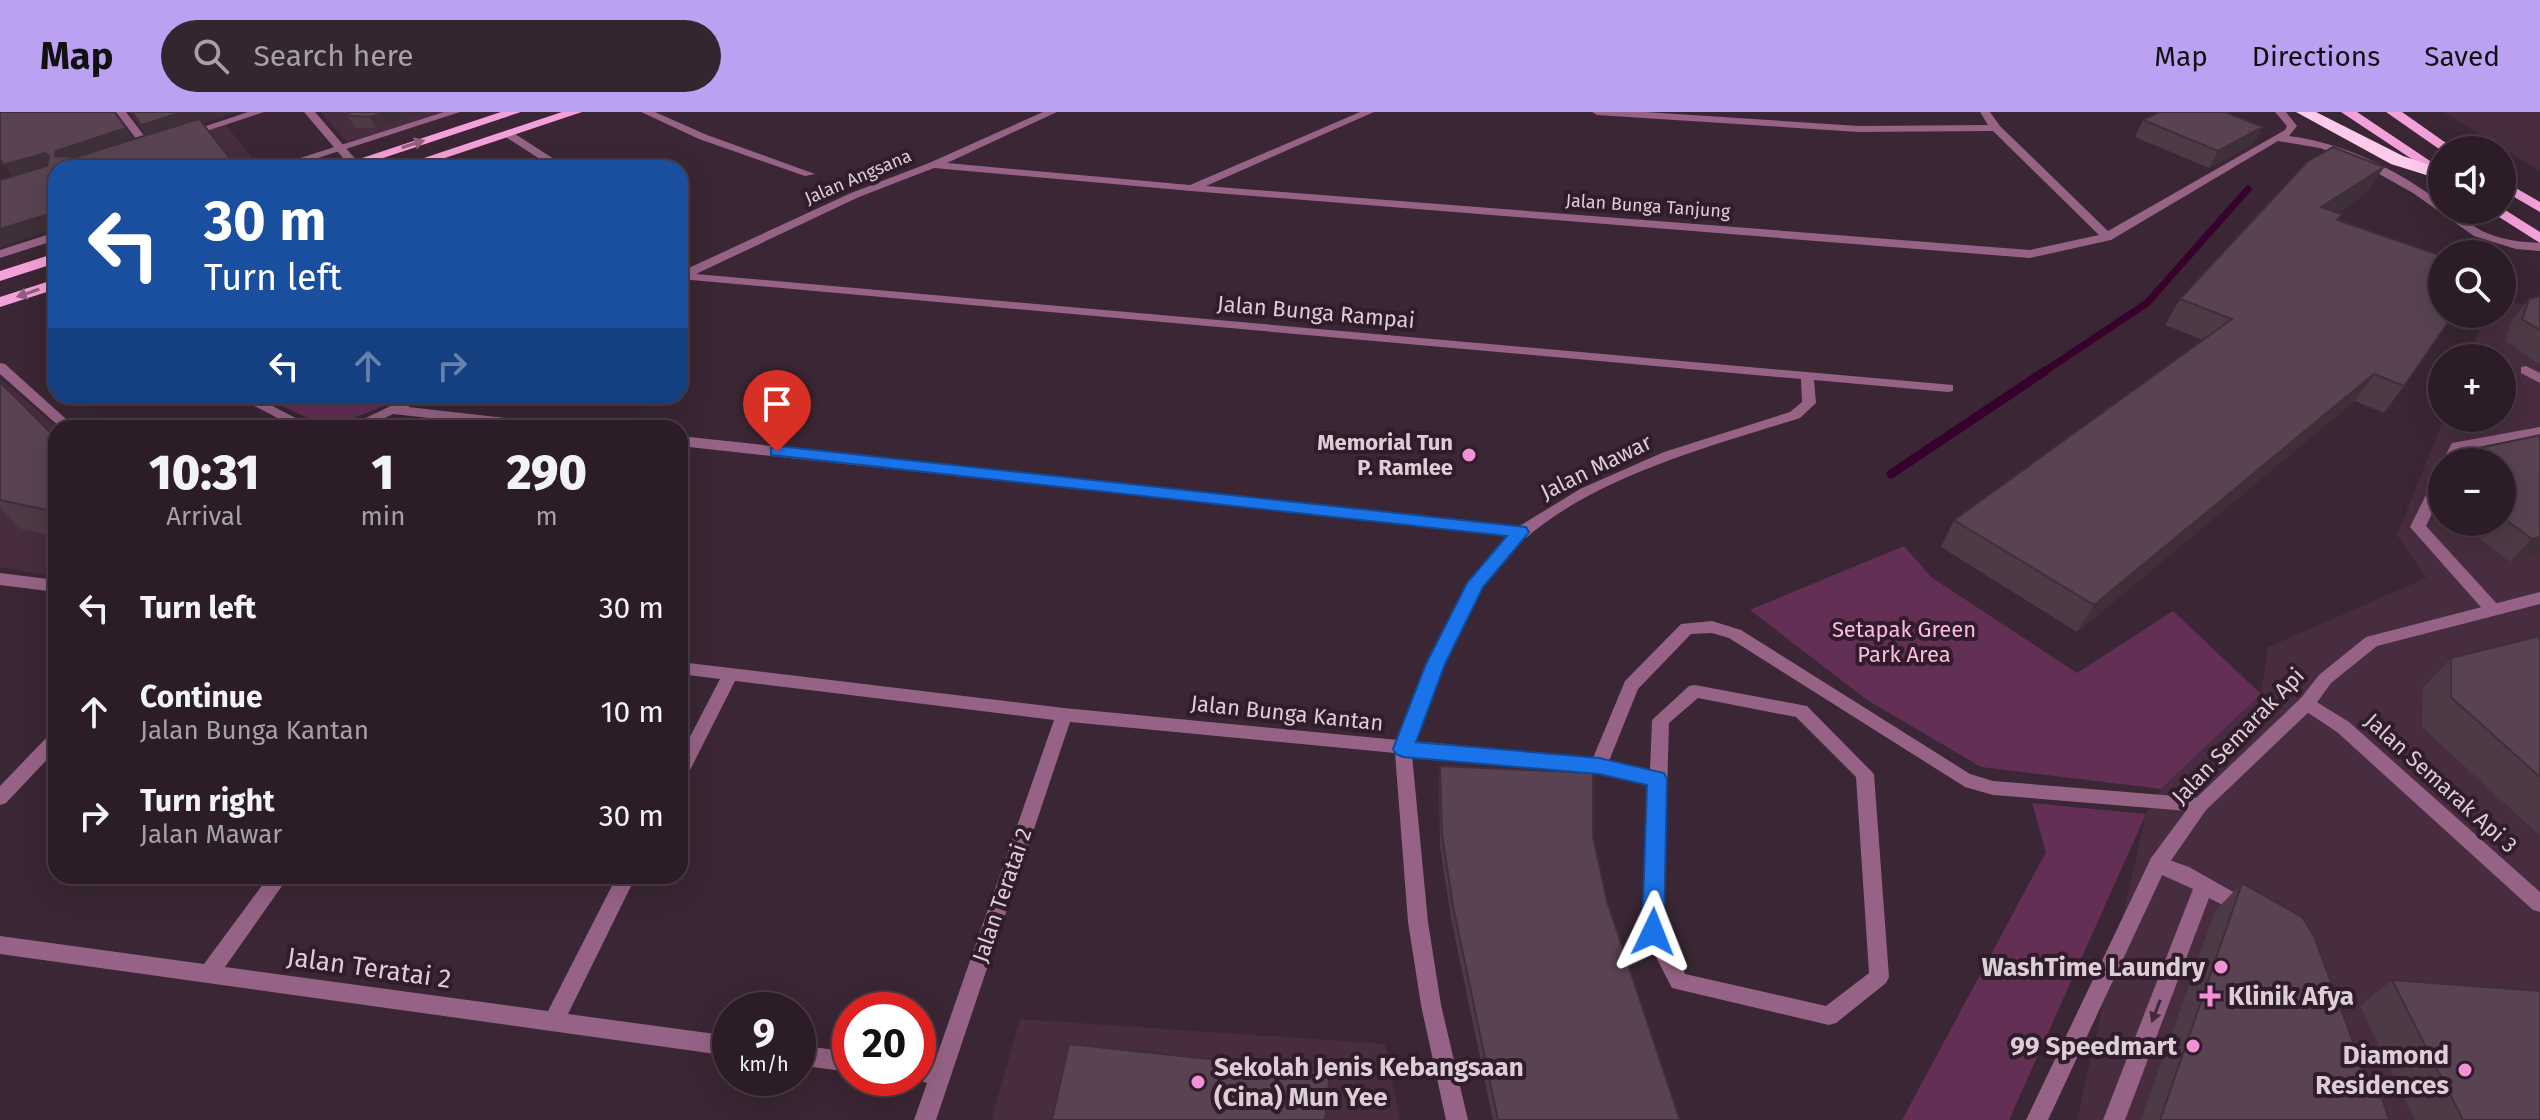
<!DOCTYPE html>
<html lang="en">
<head>
<meta charset="utf-8">
<style>
  body { margin:0; font-family:"Fira Sans",sans-serif; background:#34252f; color:#f1f3f6; height:100vh; display:flex; flex-direction:column; font-size:30px; white-space:nowrap }
  * { box-sizing:border-box; margin:0 }
  p { font-size:26px; color:#a6a1a7 }
  .icon { flex:none; width:44px; height:44px; fill:none; stroke:currentColor; stroke-width:2; stroke-linecap:round; stroke-linejoin:round }
  .map { position:relative; flex:1; overflow:hidden }
  .panel { position:absolute; left:48px; top:308px; width:640px; height:464px; display:flex; flex-direction:column; background:#2c1c27; border-radius:24px; box-shadow:0 8px 32px #0002,0 0 0 2px #483a44 }
  .panel>* { flex:none }
  .banner { position:absolute; left:48px; top:48px; width:640px; height:244px; border-radius:24px; box-shadow:0 8px 32px #0002,0 0 0 2px #483a44; background:#1a4fa0; color:#fff; overflow:hidden }
  .controls { position:absolute; left:2428px; top:24px; display:grid; gap:16px }
  .controls a { display:grid; place-items:center; width:88px; height:88px; border-radius:50%; background:#2c1c27; box-shadow:0 8px 32px #0002,0 0 0 2px #483a44; font-size:40px }
  .speed { position:absolute; left:712px; top:880px; display:flex; gap:16px; font-size:40px; font-weight:700; text-align:center }
  .speed>* { display:grid; place-content:center; width:104px; height:104px; border-radius:50%; background:#2c1c27; box-shadow:0 8px 32px #0002,0 0 0 2px #483a44; line-height:1 }
  .speed small { font-size:20px; font-weight:400 }
  .speed .limit { border:12px solid #d22; background:#fff; color:#111 }
  .pin { position:absolute; display:grid; place-items:center; width:68px; height:68px; color:#fff; margin:-82px -34px; border-radius:50% 50% 50% 0; rotate:-45deg; box-shadow:0 0 8px #0007 }
  .pin .icon { rotate:45deg }
  .me { position:absolute; width:88px; margin:-44px; rotate:2deg; stroke-linejoin:round; filter:drop-shadow(0 0 6px #0008) }
  .turn { display:flex; align-items:center; gap:28px; height:168px; padding:0 24px; font-size:36px }
  .turn .icon { width:104px; height:104px; stroke-width:2.5 }
  .turn b { display:block; font-size:56px; line-height:68px }
  .lanes { display:flex; align-items:center; height:76px; padding:0 24px; background:#0003; justify-content:center; gap:40px; direction:ltr }
  .lanes .off { opacity:.35 }
  .eta { display:flex; justify-content:space-evenly; align-items:center; height:136px; text-align:center }
  .eta b { font-size:48px; font-weight:800; line-height:56px }
  ul { padding:0; list-style:none }
  li { display:flex; align-items:center; gap:24px; height:104px; padding:0 24px }
  li div { flex:1 }
  li b { display:block; font-size:30px }
  li em { font-style:normal }
  header { display:flex; align-items:center; gap:48px; box-sizing:border-box; height:112px; padding:0 40px; background:#bca0f2; color:#111 }
  header strong { font-size:38px }
  nav { display:flex; gap:44px; margin-inline-start:auto; font-size:28px }
  .search { width:560px; height:72px; background:#34252f; display:flex; align-items:center; gap:20px; box-sizing:border-box; padding:0 28px; border-radius:44px; color:#a6a1a7; font-size:30px }
  .map>svg:first-child { display:block }
  .built { fill:#472d3f; fill-rule:evenodd }
  .green { fill:#632f55 }
  .lines { fill:none; stroke-linecap:round; stroke-linejoin:round }
  .stream-far1 { stroke:#36012b; stroke-width:7 }
  .stream { stroke:#36012b; stroke-width:9 }
  .service { fill:#966386; fill-rule:evenodd }
  .minor { fill:#966386; fill-rule:evenodd }
  .tertiary { fill:#966386; fill-rule:evenodd }
  .primary { fill:#f4a0da; fill-rule:evenodd }
  .motorway { fill:#fecbed; fill-rule:evenodd }
  .wall { fill:#4d3a47 }
  .shaded-wall { fill:#3e2f39 }
  .building { fill:#594352; stroke:#3e2f39; stroke-width:2 }
  .oneway { fill:#925e82 }
  .oneway2 { fill:#442a3c }
  .route { fill:#1a73e8; stroke:#114b97; stroke-width:2 }
  .poi-dot { fill:#f391d6; stroke:#301c2a; stroke-width:3 }
  .labels { text-anchor:middle; dominant-baseline:central; stroke-width:8; stroke-linejoin:round; paint-order:stroke }
  .far-street-label { font-size:18px; fill:#dcced7; stroke:#301c2a }
  .street-label { font-size:22px; fill:#dcced7; stroke:#301c2a }
  .poi-label { font-size:22px; font-weight:bold; fill:#dcced7; stroke:#301c2a; text-anchor:end }
  .park-label { font-size:22px; fill:#fabae5; stroke:#301c2a }
  .near-poi-label { font-size:26px; font-weight:bold; fill:#dcced7; stroke:#301c2a; text-anchor:end }
  .near-street-label { font-size:26px; fill:#dcced7; stroke:#301c2a }
</style>
</head>
<body>
<header>
<strong>Map</strong>
<div class="search"><svg class="icon" aria-label="search" viewBox="0 0 24 24"><circle cx="10" cy="10" r="6"/><path d="M15 15l6 6"/></svg>Search here</div>
<nav><a>Map</a><a>Directions</a><a>Saved</a></nav>
</header>
<div class="map">
<svg width="2540" height="1008" viewBox="0 0 2540 1008">
  <rect width="100%" height="100%" fill="#3a2634"/>
  <!-- built -->
  <path class="built" d="M 321,0 L 447,0 L 347,30 Z
    M 2444,0 L 2540,0 L 2540,59 L 2482,24 Z
    M 226,13 L 260,56 L 84,56 Z
    M 2502,186 L 2540,198 L 2540,1008 L 2077,1008 L 2146,702 L 2161,677 L 2261,582 L 2268,535 L 2426,466 L 2397,423 L 2444,306 L 2502,306 L 2502,246 L 2468,246 L 2478,221 L 2491,202 L 2502,202 ZM 2442,350 L 2502,350 L 2502,410 L 2442,410 Z
    M 0,267 L 58,316 L 56,465 L 0,455 Z
    M 1020,907 L 1385,932 L 1400,1008 L 991,1008 Z"/>
  <!-- green -->
  <path class="green" d="M 260,284 L 408,284 L 330,316 Z
    M 1904,434 L 1931,465 L 2077,561 L 2173,499 L 2261,582 L 2161,677 L 1981,655 L 1867,588 L 1750,498 Z
    M 2032,691 L 2146,702 L 2009,1008 L 1902,1008 L 2046,740 Z"/>
  <g class="lines">
    <!-- stream-far1 -->
    <path class="stream-far1" d="M 2042,261 L 2147,191 L 2248,77"/>
    <!-- stream -->
    <path class="stream" d="M 1891,362 L 2045,259"/>
    <!-- service -->
    <path class="service" d="M 116,0 L 126,0 L 152,34 L 151,36 L 143,36 Z
      M 248,0 L 264,0 L 191,24 L 182,22 Z
      M 444,0 L 460,0 L 287,56 L 269,56 Z
      M 641,0 L 655,0 L 707,23 L 815,62 L 805,64 L 699,27 Z
      M 504,20 L 512,20 L 568,56 L 554,56 L 504,24 Z
      M 56,120 L 56,128 L 0,146 L 0,138 Z
      M 0,251 L 5,252 L 76,316 L 61,316 L 0,262 Z
      M 2526,254 L 2540,261 L 2540,271 L 2521,261 L 2521,255 Z
      M 235,284 L 253,284 L 315,316 L 297,316 Z
      M 2540,315 L 2540,323 L 2462,338 L 2456,350 L 2442,350 L 2452,331 Z
      M 2442,360 L 2442,380 L 2426,414 L 2499,494 L 2501,498 L 2499,502 L 2487,502 L 2410,415 L 2435,365 Z
      M 1695,573 L 1807,594 L 1874,662 L 1889,865 L 1886,871 L 1836,911 L 1829,913 L 1672,876 L 1643,820 L 1650,673 L 1599,661 L 1593,659 L 1590,654 L 1593,649 L 1599,647 L 1650,658 L 1652,608 L 1689,574 ZM 1698,586 L 1796,605 L 1856,665 L 1869,861 L 1826,894 L 1685,862 L 1663,819 L 1669,611 Z
      M 2158,744 L 2189,755 L 2251,790 L 2254,796 L 2251,802 L 2244,804 L 2209,786 L 2125,1008 L 2103,1008 L 2193,777 L 2151,758 L 2149,752 L 2151,746 Z"/>
    <!-- minor -->
    <path class="minor" d="M 304,0 L 315,0 L 357,49 L 357,53 L 349,53 Z
      M 1043,0 L 1057,0 L 947,51 L 1190,73 L 1360,0 L 1374,0 L 1206,74 L 2030,138 L 2099,123 L 1993,19 L 1859,20 L 1597,3 L 1592,0 L 1646,0 L 1859,14 L 1988,13 L 1980,0 L 1990,0 L 2000,14 L 2108,119 L 2285,18 L 2287,14 L 2275,0 L 2286,0 L 2297,14 L 2289,24 C 2345,31 2397,58 2442,91 L 2442,98 C 2457,98 2469,112 2482,119 C 2501,128 2520,130 2540,131 L 2540,139 L 2516,137 L 2474,124 L 2413,81 L 2365,54 L 2320,36 L 2278,29 L 2111,128 L 2030,146 L 1191,79 L 934,56 L 859,85 L 696,162 L 1953,273 L 1953,279 L 1948,280 L 1814,268 L 1816,291 L 1800,306 C 1692,340 1550,375 1483,473 C 1475,485 1470,499 1464,512 C 1445,550 1430,589 1415,629 L 1593,646 L 1625,569 L 1681,512 L 1712,509 L 1741,518 L 1970,662 L 1993,669 L 2200,686 L 2206,688 L 2209,693 L 2206,698 L 2200,700 L 1993,683 L 1965,675 L 1729,526 L 1712,521 L 1691,522 L 1638,577 L 1605,659 L 1599,661 L 1412,643 L 1428,810 L 1441,893 L 1468,1008 L 1446,1008 L 1421,893 L 1408,810 L 1395,641 L 1070,610 L 936,1008 L 914,1008 L 927,971 L 910,966 L 918,966 L 918,950 L 934,952 L 1054,608 L 735,569 L 686,666 L 680,668 L 680,644 L 720,567 L 680,562 L 680,550 L 1064,596 L 1398,628 L 1428,552 L 1468,471 L 1508,424 L 680,334 L 680,324 L 1518,415 L 1580,377 L 1664,340 L 1790,300 L 1802,290 L 1801,267 L 680,167 L 680,160 L 851,81 L 929,51 Z
      M 411,284 L 429,284 L 408,295 L 559,312 L 566,316 L 518,316 L 393,302 L 364,316 L 345,316 Z
      M 0,461 L 56,468 L 56,480 L 0,473 Z
      M 2307,584 L 2349,610 L 2540,780 L 2540,800 L 2533,798 L 2337,620 L 2301,596 L 2299,591 L 2301,586 Z
      M 56,620 L 56,638 L 6,691 L 0,693 L 0,674 L 50,622 Z
      M 269,764 L 289,764 L 225,855 L 548,899 L 617,764 L 636,764 L 568,902 L 730,924 L 730,944 L 0,842 L 0,824 L 204,852 Z
      M 798,933 L 850,940 L 850,960 L 798,953 Z"/>
    <!-- tertiary -->
    <path class="tertiary" d="M 2540,480 L 2540,492 L 2377,534 L 2331,571 L 2313,596 L 2206,698 L 2165,757 L 2048,1008 L 2026,1008 L 2151,746 L 2194,688 L 2301,586 L 2319,563 L 2366,525 Z"/>
    <!-- primary -->
    <path class="primary" d="M 501,0 L 521,0 L 353,56 L 332,56 Z
      M 562,0 L 582,0 L 415,56 L 394,56 Z
      M 2341,0 L 2357,0 L 2442,57 L 2442,67 Z
      M 2386,0 L 2402,0 L 2456,38 L 2442,39 Z
      M 2502,68 L 2540,90 L 2540,100 L 2502,78 Z
      M 2502,96 L 2540,120 L 2540,131 L 2488,98 Z
      M 56,141 L 56,151 L 0,169 L 0,159 Z
      M 56,167 L 56,177 L 0,195 L 0,185 Z"/>
    <!-- motorway -->
    <path class="motorway" d="M 2296,0 L 2316,0 L 2403,44 L 2442,57 L 2442,68 L 2391,52 Z"/>
  </g>
  <!-- wall -->
  <path class="wall" d="M 130,0 L 238,0 L 56,56 L 56,118 L 12,64 L 0,46 L 126,16 L 133,27 L 147,23 Z
    M 344,0 L 430,0 L 376,16 L 356,16 Z
    M 2143,8 L 2263,15 L 2253,32 L 2209,56 L 2135,25 Z
    M 2368,80 L 2337,101 L 2338,109 L 2404,274 L 2384,301 L 2355,289 L 2077,520 L 1941,435 L 1954,408 L 2203,228 L 2165,213 L 2180,187 Z
    M 2540,184 L 2540,253 L 2505,229 L 2511,209 L 2529,187 Z
    M 0,270 L 56,326 L 56,425 L 21,417 L 0,396 Z
    M 2540,323 L 2540,442 L 2510,450 L 2458,410 L 2502,410 L 2502,350 L 2460,350 L 2470,338 Z
    M 2442,385 L 2442,397 L 2438,395 Z
    M 2540,524 L 2540,724 L 2422,615 L 2423,576 L 2451,546 Z
    M 1440,654 L 1593,725 L 1607,789 L 1680,1008 L 1493,1008 L 1451,806 L 1440,735 L 1439,666 Z
    M 2242,771 L 2373,984 L 2389,1008 L 2141,1008 L 2215,799 Z
    M 2392,868 L 2540,1008 L 2415,1008 L 2360,894 Z"/>
  <!-- shaded-wall -->
  <path class="shaded-wall" d="M 183,0 L 238,0 L 150,27 L 141,13 Z
    M 386,0 L 430,0 L 376,16 L 370,5 Z
    M 2263,15 L 2253,32 L 2209,56 L 2218,39 Z
    M 126,16 L 135,30 L 66,53 L 55,44 L 56,39 Z
    M 45,41 L 55,55 L 14,67 L 3,53 Z
    M 232,49 L 237,56 L 208,56 Z
    M 2384,55 L 2368,80 L 2305,121 L 2321,95 Z
    M 45,103 L 55,117 L 0,135 L 0,117 Z
    M 56,104 L 56,116 L 49,106 Z
    M 2374,262 L 2355,289 L 2077,520 L 2094,493 Z
    M 2540,425 L 2540,442 L 2510,450 L 2532,427 Z"/>
  <!-- building -->
  <path class="building" d="M 0,0 L 114,0 L 126,16 L 56,39 L 55,44 L 76,45 L 199,7 L 232,49 L 208,56 L 56,56 L 56,104 L 49,106 L 45,103 L 0,117 L 0,68 L 47,54 L 49,44 L 45,41 L 3,53 L 0,46 Z
    M 132,0 L 183,0 L 141,13 Z
    M 347,0 L 386,0 L 370,5 L 350,4 Z
    M 2159,0 L 2225,0 L 2263,15 L 2218,39 L 2143,8 Z
    M 2333,35 L 2384,55 L 2321,95 L 2342,102 L 2337,108 L 2442,144 L 2442,202 L 2454,202 L 2404,274 L 2374,262 L 2094,493 L 1954,408 L 2232,207 L 2180,187 L 2307,50 Z
    M 2540,184 L 2540,218 L 2522,207 L 2529,187 Z
    M 0,270 L 56,326 L 56,400 L 0,388 Z
    M 2540,323 L 2540,425 L 2532,427 L 2502,405 L 2502,350 L 2465,350 L 2470,338 Z
    M 2540,524 L 2540,665 L 2451,585 L 2451,546 Z
    M 1440,654 L 1593,661 L 1593,725 L 1607,789 L 1680,1008 L 1498,1008 L 1453,794 L 1442,723 Z
    M 2242,771 L 2302,805 L 2314,824 L 2373,984 L 2382,986 L 2389,1008 L 2160,1008 Z
    M 2392,868 L 2540,879 L 2540,1008 L 2463,1008 Z
    M 1069,932 L 1330,960 L 1325,1008 L 1052,1008 Z"/>
  <!-- one-way arrows -->
  <defs><path id="oneway-solid" d="M-6-.8H1V-3.2L6.5 0L1 3.2V.8H-6Z" transform="scale(2)"/></defs>
  <g class="oneway">
    <use href="#oneway-solid" transform="translate(413 32) rotate(-18)"/>
    <use href="#oneway-solid" transform="translate(28 181) rotate(161)"/>
  </g>
  <use class="oneway2" href="#oneway-solid" transform="translate(2156 899) rotate(111)"/>
  <!-- route -->
  <path class="route" d="M 777,334 L 1526,415 L 1529,420 L 1526,424 L 1483,475 L 1445,552 L 1416,630 L 1599,646 L 1664,661 L 1667,667 L 1664,820 L 1660,827 L 1653,830 L 1645,827 L 1642,820 L 1647,673 L 1599,662 L 1403,645 L 1396,642 L 1393,637 L 1426,552 L 1467,471 L 1507,424 L 771,343 L 771,336 Z"/>
  <!-- markers -->
  <g class="poi-dot">
    <circle cx="1469" cy="343" r="8"/>
    <circle cx="2221" cy="855" r="8"/>
    <path d="M2206 872h8v8h8v8h-8v8h-8v-8h-8v-8h8z"/>
    <circle cx="2193" cy="934" r="8"/>
    <circle cx="2465" cy="958" r="8"/>
    <circle cx="1198" cy="970" r="8"/>
  </g>
  <g class="labels">
    <!-- far-street labels -->
    <g class="far-street-label">
      <text transform="translate(858 65) rotate(-23)">Jalan Angsana</text>
      <text transform="translate(1648 94) rotate(4)">Jalan Bunga Tanjung</text>
    </g>
    <!-- street labels -->
    <g class="street-label">
      <text transform="translate(1316 200) rotate(5)">Jalan Bunga Rampai</text>
      <text transform="translate(1596 355) rotate(-26)">Jalan Mawar</text>
      <text transform="translate(1287 601) rotate(6)">Jalan Bunga Kantan</text>
      <text transform="translate(2238 624) rotate(-46)">Jalan Semarak Api</text>
      <text transform="translate(2441 671) rotate(42)">Jalan Semarak Api 3</text>
      <text transform="translate(1002 783) rotate(-71)">Jalan Teratai 2</text>
    </g>
    <!-- poi labels -->
    <g class="poi-label">
      <text x="1453" y="330">Memorial Tun<tspan x="1453" dy="25">P. Ramlee</tspan></text>
    </g>
    <!-- park labels -->
    <g class="park-label">
      <text x="1904" y="517">Setapak Green<tspan x="1904" dy="25">Park Area</tspan></text>
    </g>
    <!-- near-poi labels -->
    <g class="near-poi-label">
      <text x="2205" y="855">WashTime Laundry</text>
      <text x="2228" y="884" text-anchor="start">Klinik Afya</text>
      <text x="2177" y="934">99 Speedmart</text>
      <text x="2449" y="943">Diamond<tspan x="2449" dy="30">Residences</tspan></text>
      <text x="1214" y="955" text-anchor="start">Sekolah Jenis Kebangsaan<tspan x="1214" dy="30">(Cina) Mun Yee</tspan></text>
    </g>
    <!-- near-street labels -->
    <g class="near-street-label">
      <text transform="translate(369 856) rotate(8)">Jalan Teratai 2</text>
    </g>
  </g>
</svg>
<div class="controls">
<a><svg class="icon" aria-label="sound" viewBox="0 0 24 24"><path d="M4 9h4l5-4v14l-5-4H4zM17 9q2 3 0 6"/></svg></a>
<a><svg class="icon" aria-label="search" viewBox="0 0 24 24"><circle cx="10" cy="10" r="6"/><path d="M15 15l6 6"/></svg></a>
<a>+</a>
<a>−</a>
</div>
<div class="speed"><div>9<small>km/h</small></div><div class="limit">20</div></div>
<div class="pin" style="left:777px;top:340px;background:#d93025"><svg class="icon" aria-label="arrive" viewBox="0 0 24 24"><path d="M6 21V4h12l-3 4 3 4H6"/></svg></div>
<svg class="me" style="left:1653px;top:820px" viewBox="-20 -20 40 40"><path d="M0-17L14 15 0 8-14 15z" fill="#1a73e8" stroke="#fff" stroke-width="4"/></svg>
<div class="banner">
<div class="turn"><svg class="icon" aria-label="left" viewBox="0 0 24 24"><path d="M17 20v-9H6M10 6l-5 5 5 5"/></svg><div><b>30 m</b>Turn left</div></div>
<div class="lanes"><svg class="icon" aria-label="left" viewBox="0 0 24 24"><path d="M17 20v-9H6M10 6l-5 5 5 5"/></svg><svg class="icon off" aria-label="ahead" viewBox="0 0 24 24"><path d="M12 20V5M6 11l6-6 6 6"/></svg><svg class="icon off" aria-label="right" viewBox="0 0 24 24"><path d="M7 20v-9h11M14 6l5 5-5 5"/></svg></div>
</div>
<section class="panel">
<div class="eta">
<div><b>10:31</b><p>Arrival</p></div>
<div><b>1</b><p>min</p></div>
<div><b>290</b><p>m</p></div>
</div>
<ul>
<li><svg class="icon" aria-label="left" viewBox="0 0 24 24"><path d="M17 20v-9H6M10 6l-5 5 5 5"/></svg><div><b>Turn left</b></div><em>30 m</em></li>
<li><svg class="icon" aria-label="ahead" viewBox="0 0 24 24"><path d="M12 20V5M6 11l6-6 6 6"/></svg><div><b>Continue</b><p>Jalan Bunga Kantan</p></div><em>10 m</em></li>
<li><svg class="icon" aria-label="right" viewBox="0 0 24 24"><path d="M7 20v-9h11M14 6l5 5-5 5"/></svg><div><b>Turn right</b><p>Jalan Mawar</p></div><em>30 m</em></li>
</ul>
</section>
</div>
</body>
</html>
